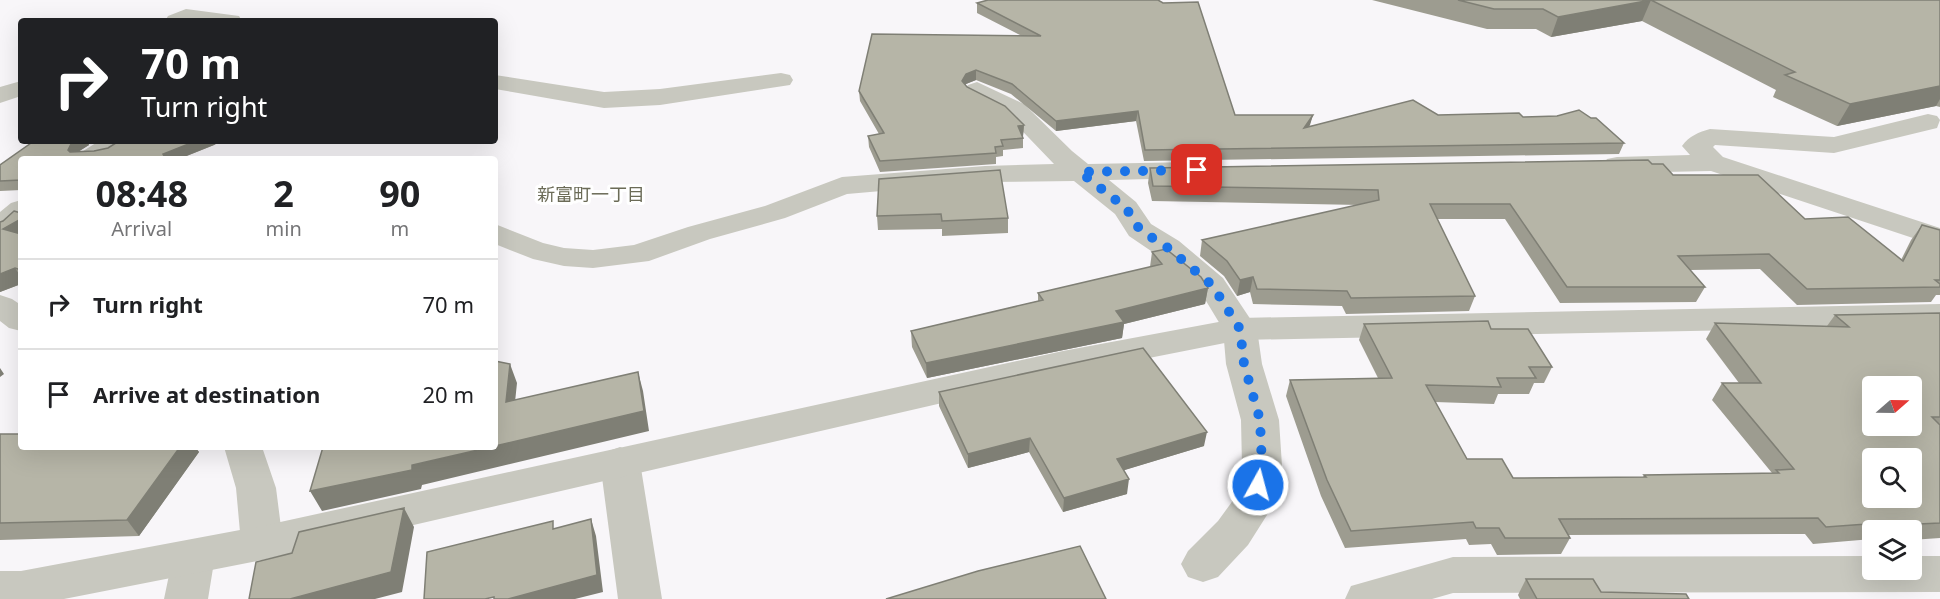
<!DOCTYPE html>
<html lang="en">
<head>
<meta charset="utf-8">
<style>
  body { margin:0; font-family:"Noto Sans","Noto Sans JP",sans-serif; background:#f6f6f6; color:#202124; height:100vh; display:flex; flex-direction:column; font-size:22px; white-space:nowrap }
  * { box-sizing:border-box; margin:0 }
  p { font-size:20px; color:#757577 }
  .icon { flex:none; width:33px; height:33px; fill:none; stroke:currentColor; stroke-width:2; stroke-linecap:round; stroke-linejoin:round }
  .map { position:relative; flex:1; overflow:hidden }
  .drawer { position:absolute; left:18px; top:156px; width:480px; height:294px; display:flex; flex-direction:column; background:#fff; border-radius:6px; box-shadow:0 6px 24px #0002 }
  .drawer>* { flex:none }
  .guide { position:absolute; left:18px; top:18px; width:480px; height:126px; border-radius:6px; box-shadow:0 6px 24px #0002; background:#202124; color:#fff; overflow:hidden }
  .needle { width:39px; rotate:70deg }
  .buttons { position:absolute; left:1862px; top:376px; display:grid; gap:12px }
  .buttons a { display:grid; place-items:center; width:60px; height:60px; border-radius:6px; background:#fff; box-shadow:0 6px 24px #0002; font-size:30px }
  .pin { position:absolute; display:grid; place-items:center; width:51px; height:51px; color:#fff; margin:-26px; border-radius:12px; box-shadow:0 3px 9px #0006 }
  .me { position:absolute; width:66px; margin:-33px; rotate:7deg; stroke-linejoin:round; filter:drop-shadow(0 0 4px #0008) }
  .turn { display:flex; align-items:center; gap:21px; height:126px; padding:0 24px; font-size:27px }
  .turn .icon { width:78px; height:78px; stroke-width:2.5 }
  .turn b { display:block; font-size:42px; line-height:51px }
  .eta { display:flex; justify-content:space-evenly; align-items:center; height:102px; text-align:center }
  .eta b { font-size:36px; font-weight:700; line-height:42px }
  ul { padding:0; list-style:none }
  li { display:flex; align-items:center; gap:18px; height:90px; padding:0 24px; border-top:2px solid #e0e0e0 }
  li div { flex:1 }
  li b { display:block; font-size:22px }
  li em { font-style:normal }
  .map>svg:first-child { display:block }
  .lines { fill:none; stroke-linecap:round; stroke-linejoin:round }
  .minor { fill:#c8c8bf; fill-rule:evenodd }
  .tertiary { fill:#c8c8bf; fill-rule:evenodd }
  .wall { fill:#9d9c90 }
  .shaded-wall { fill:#7f7f75 }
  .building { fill:#b6b5a7; stroke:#7f7f75; stroke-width:1.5; fill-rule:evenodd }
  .route { stroke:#1a73e8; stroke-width:10; stroke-dasharray:0 18 }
  .labels { text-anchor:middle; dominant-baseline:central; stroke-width:6; stroke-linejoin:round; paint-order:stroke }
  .neighbourhood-label { font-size:18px; fill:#6b6b57; stroke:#fff }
</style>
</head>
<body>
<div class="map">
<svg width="1940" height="599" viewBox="0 0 1940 599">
  <rect width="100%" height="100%" fill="#f8f6f9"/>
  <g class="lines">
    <!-- minor -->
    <path class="minor" d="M 186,9 L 239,16 L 242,21 L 165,21 L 168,16 Z
      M 781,73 L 790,75 L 793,80 L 790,85 L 660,105 L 604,108 L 495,89 L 495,75 L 604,92 L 660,89 Z
      M 21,81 L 21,96 L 0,103 L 0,87 Z
      M 977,82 L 1024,104 L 1072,151 L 1088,164 L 1193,162 L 1203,164 L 1207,170 L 1203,176 L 1193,178 L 1109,180 L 1136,202 L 1151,224 L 1179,241 L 1223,278 L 1257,329 L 1262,364 L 1279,420 L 1282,466 L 1273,504 L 1267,515 L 1248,545 L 1218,577 L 1203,582 L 1188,577 L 1181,564 L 1188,551 L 1218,521 L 1234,499 L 1242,466 L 1241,420 L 1226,364 L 1223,329 L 1200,291 L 1157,255 L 1129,236 L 1115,214 L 1074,181 L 985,182 L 847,194 L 785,218 L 710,239 L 649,261 L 593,268 L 564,266 L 533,259 L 495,244 L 495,224 L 543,243 L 564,248 L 593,250 L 634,245 L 688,227 L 765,206 L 842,177 L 985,166 L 1054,164 L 1006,114 L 968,95 L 964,90 L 968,85 Z
      M 1928,114 L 1937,116 L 1940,120 L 1937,128 L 1834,153 L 1715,145 L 1713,147 L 1723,157 L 1940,228 L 1940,247 L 1711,171 L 1617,173 L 1607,171 L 1603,165 L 1607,159 L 1617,157 L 1690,155 L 1682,146 C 1689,136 1699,132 1710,129 L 1834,137 Z
      M 99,141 L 130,141 C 117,161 98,159 76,159 L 80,153 Z
      M 21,200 L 21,224 L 11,233 L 0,236 L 0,212 L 11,203 Z
      M 0,295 L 12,299 L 21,305 L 21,331 L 9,328 L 0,321 Z
      M 224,447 L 262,447 L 276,488 L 283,543 L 277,555 L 262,560 L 247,555 L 241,543 L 236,488 Z
      M 620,447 L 634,452 L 640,462 L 662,599 L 618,599 L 600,462 L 606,452 Z
      M 194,539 L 209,544 L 215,556 L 208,599 L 164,599 L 173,556 L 179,544 Z
      M 1872,556 L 1872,570 L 1911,570 L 1911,556 L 1940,556 L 1940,592 L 1453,593 L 1432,599 L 1345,599 L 1351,586 L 1453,557 Z"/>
    <!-- tertiary -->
    <path class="tertiary" d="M 1940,304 L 1940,326 L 1240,340 L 1063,375 L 262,560 L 64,599 L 0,599 L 0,571 L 21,571 L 262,526 L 1063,351 L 1240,318 Z"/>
  </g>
  <!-- wall -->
  <path class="wall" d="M 1372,0 L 1940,0 L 1940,107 L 1936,106 L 1837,126 L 1773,97 L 1776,90 L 1642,21 L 1551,37 L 1536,29 L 1487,29 Z
    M 977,3 L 1235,115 L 1313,115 L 1309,126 L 1438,115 L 1523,117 L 1624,143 L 1619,154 L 1144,161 L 1136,121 L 1056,131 L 1011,94 L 976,80 L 966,84 L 965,85 L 1024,125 L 1023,136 L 1022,136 L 1023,138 L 1023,148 L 1003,150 L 1003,156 L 996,157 L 996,164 L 880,172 L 869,147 L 868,136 L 879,134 L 860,101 L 859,91 L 1022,36 L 977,13 Z
    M 34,141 L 87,141 L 89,145 L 79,151 L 94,151 L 108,148 L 119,141 L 221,141 L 214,145 L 179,159 L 21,159 L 21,190 L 0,191 L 0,165 Z
    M 1652,164 L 1673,175 L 1805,219 L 1901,260 L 1911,240 L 1922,225 L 1940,230 L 1940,295 L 1936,295 L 1931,302 L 1797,305 L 1760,269 L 1690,270 L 1705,287 L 1696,302 L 1560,303 L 1505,219 L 1437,219 L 1475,296 L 1469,311 L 1346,314 L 1342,306 L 1253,304 L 1250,292 L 1237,296 L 1224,276 L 1200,256 L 1202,240 L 1360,205 L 1152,201 L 1148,183 L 1150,168 Z
    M 879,179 L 1008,218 L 1008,233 L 942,236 L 942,229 L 878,230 L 877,216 Z
    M 21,213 L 21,284 L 0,292 L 3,221 Z
    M 1152,252 L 1208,288 L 1205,304 L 1124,324 L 1122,338 L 927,378 L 912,347 L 911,331 L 1038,301 L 1038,293 L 1150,267 Z
    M 1940,313 L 1940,538 L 1911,540 L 1911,531 L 1872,531 L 1872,539 L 1813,544 L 1805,534 L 1568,535 L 1570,538 L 1561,554 L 1497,555 L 1491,544 L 1469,545 L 1466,539 L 1345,548 L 1321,496 L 1286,396 L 1290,380 L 1378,378 L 1359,340 L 1364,324 L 1491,329 L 1552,367 L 1544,383 L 1534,383 L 1529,394 L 1498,394 L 1494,404 L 1435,402 L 1467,459 L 1513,478 L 1643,477 L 1644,475 L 1772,473 L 1712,400 L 1722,383 L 1739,383 L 1706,339 L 1715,323 L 1827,326 L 1835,315 Z
    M 939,392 L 1204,446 L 1124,470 L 1127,494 L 1063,512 L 1029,452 L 968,468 L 939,406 Z
    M 0,434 L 21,447 L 195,447 L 199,452 L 139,536 L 0,540 Z
    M 1526,579 L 1601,592 L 1689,599 L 1520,599 L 1518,595 Z"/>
  <!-- shaded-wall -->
  <path class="shaded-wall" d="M 1651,0 L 1642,21 L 1551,37 L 1558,17 Z
    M 976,70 L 976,80 L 966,84 L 962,91 L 962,81 L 966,74 Z
    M 1940,86 L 1940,99 L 1936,106 L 1837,126 L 1850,104 Z
    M 1138,111 L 1136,121 L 1056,131 L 1056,121 Z
    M 1313,115 L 1310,125 L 1302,138 L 1304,128 Z
    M 1024,125 L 1023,136 L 1018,136 L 1018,126 Z
    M 74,141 L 87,141 L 89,145 L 78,152 L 74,159 L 68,150 L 72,142 Z
    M 196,141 L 221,141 L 214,145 L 179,159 L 166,159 L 163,154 Z
    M 21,219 L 21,238 L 3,229 Z
    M 15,268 L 21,277 L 21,284 L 0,292 L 0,274 Z
    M 1253,277 L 1250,292 L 1237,296 L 1240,280 Z
    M 1208,288 L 1205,304 L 1124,324 L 1122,338 L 927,378 L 926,363 L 1116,311 Z
    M 510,364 L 517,383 L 513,421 L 506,402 Z
    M 0,368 L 4,374 L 0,377 Z
    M 638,372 L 643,391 L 649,431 L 422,485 L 421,489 L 322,511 L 310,491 L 412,465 L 491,447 L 495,447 L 495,446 Z
    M 1207,432 L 1204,446 L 1115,473 L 1117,459 Z
    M 1030,438 L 1029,452 L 968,468 L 968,454 Z
    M 180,447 L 195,447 L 199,452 L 139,536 L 127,520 Z
    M 1129,479 L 1127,494 L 1063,512 L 1064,498 Z
    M 404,508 L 414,527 L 402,592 L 375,599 L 290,599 Z
    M 591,519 L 596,536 L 603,592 L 575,599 L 508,599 Z"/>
  <!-- building -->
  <path class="building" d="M 988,0 L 1158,0 L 1163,3 L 1198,2 L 1235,115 L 1313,115 L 1304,128 L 1413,100 L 1438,115 L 1519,113 L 1523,117 L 1557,116 L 1579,110 L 1591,118 L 1596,118 L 1624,143 L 1145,150 L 1138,111 L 1056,121 L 1012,84 L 976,70 L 966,74 L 962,81 L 967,87 L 1005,106 L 1024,125 L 1018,126 L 1023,138 L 1001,140 L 1003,146 L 995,147 L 996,153 L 880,161 L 868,136 L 884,133 L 859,91 L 872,34 L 1041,36 L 977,3 Z
    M 1458,0 L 1940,0 L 1940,86 L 1850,104 L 1785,75 L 1795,72 L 1651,0 L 1558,17 L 1543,9 L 1494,9 Z
    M 34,141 L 74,141 L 72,142 L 68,150 L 70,152 L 94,151 L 108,148 L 119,141 L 196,141 L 163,154 L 166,159 L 21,159 L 21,180 L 0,181 L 0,165 Z
    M 1648,160 L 1652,164 L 1663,164 L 1673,175 L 1758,175 L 1805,219 L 1848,217 L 1903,261 L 1922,225 L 1940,230 L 1940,280 L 1935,280 L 1940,284 L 1940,287 L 1807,289 L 1769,254 L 1678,256 L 1705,287 L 1567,287 L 1510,204 L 1430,204 L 1475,296 L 1351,298 L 1347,291 L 1257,289 L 1253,277 L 1240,280 L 1227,261 L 1202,240 L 1379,200 L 1378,190 L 1153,186 L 1150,168 Z
    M 1000,170 L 1008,218 L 942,221 L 941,214 L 877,216 L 879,179 Z
    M 14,211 L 21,213 L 21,219 L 3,229 L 21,234 L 21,270 L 15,268 L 0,274 L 0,222 L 3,221 Z
    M 1166,249 L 1201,277 L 1208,288 L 1116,311 L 1124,322 L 926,363 L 911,331 L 1043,300 L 1038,293 L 1162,264 L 1152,252 Z
    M 1940,313 L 1940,417 L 1932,417 L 1940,425 L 1940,523 L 1897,525 L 1894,522 L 1826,527 L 1818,518 L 1559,519 L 1570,538 L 1505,538 L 1499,528 L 1476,528 L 1473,522 L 1351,531 L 1327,480 L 1290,380 L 1392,378 L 1364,324 L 1488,321 L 1491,329 L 1528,329 L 1552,367 L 1529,367 L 1536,378 L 1497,378 L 1501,387 L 1426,385 L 1467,459 L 1502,459 L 1513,478 L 1646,477 L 1644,475 L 1779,473 L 1776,470 L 1794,469 L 1722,383 L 1761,383 L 1715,323 L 1849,327 L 1835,315 ZM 1872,387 L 1911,387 L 1911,426 L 1872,426 ZM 1872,459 L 1911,459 L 1911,498 L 1872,498 Z
    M 1143,348 L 1207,432 L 1117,459 L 1129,479 L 1064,498 L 1030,438 L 968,454 L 939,392 Z
    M 495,361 L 510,364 L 506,402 L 638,372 L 644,411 L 495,446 Z
    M 0,434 L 21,434 L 21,447 L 180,447 L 127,520 L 0,523 Z
    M 323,447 L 491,447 L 412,465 L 412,470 L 310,491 Z
    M 404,508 L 391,572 L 290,599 L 249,599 L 256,562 L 292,553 L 299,532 Z
    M 591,519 L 597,575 L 508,599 L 494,599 L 494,597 L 485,599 L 424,599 L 427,552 L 553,521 L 553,529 Z
    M 1080,546 L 1106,599 L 886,599 L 978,571 Z
    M 1526,579 L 1593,579 L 1601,592 L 1686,594 L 1689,599 L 1537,599 Z"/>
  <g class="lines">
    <!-- route -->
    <path class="route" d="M 1197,170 L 1080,172 L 1126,208 L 1140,230 L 1168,248 L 1212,285 L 1240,329 L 1244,364 L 1260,420 L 1262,466 L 1258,485"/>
  </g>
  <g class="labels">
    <!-- neighbourhood labels -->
    <g class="neighbourhood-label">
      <text x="591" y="194">新富町一丁目</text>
    </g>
  </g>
</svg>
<div class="buttons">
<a><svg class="needle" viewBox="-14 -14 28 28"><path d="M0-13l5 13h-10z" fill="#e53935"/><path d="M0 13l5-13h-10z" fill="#757577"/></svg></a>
<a><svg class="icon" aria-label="search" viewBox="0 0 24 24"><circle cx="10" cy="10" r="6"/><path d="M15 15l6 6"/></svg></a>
<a><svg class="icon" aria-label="layers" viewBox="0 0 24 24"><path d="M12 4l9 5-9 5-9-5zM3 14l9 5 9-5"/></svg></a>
</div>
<div class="pin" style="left:1197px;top:170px;background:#d93025"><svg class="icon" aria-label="arrive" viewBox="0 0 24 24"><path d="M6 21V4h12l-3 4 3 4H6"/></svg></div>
<svg class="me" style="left:1258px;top:485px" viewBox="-20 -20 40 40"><circle r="17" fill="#1a73e8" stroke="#fff" stroke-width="3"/><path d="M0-11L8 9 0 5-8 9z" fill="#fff"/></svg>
<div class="guide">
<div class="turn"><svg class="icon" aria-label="right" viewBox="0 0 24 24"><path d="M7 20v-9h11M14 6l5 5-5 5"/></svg><div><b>70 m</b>Turn right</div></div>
</div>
<section class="drawer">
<div class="eta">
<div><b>08:48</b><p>Arrival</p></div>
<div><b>2</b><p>min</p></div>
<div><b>90</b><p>m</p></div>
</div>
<ul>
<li><svg class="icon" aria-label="right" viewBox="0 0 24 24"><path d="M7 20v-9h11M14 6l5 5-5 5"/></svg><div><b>Turn right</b></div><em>70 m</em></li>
<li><svg class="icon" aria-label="arrive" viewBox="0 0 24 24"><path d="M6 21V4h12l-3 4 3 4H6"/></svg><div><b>Arrive at destination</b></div><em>20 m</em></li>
</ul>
</section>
</div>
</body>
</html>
